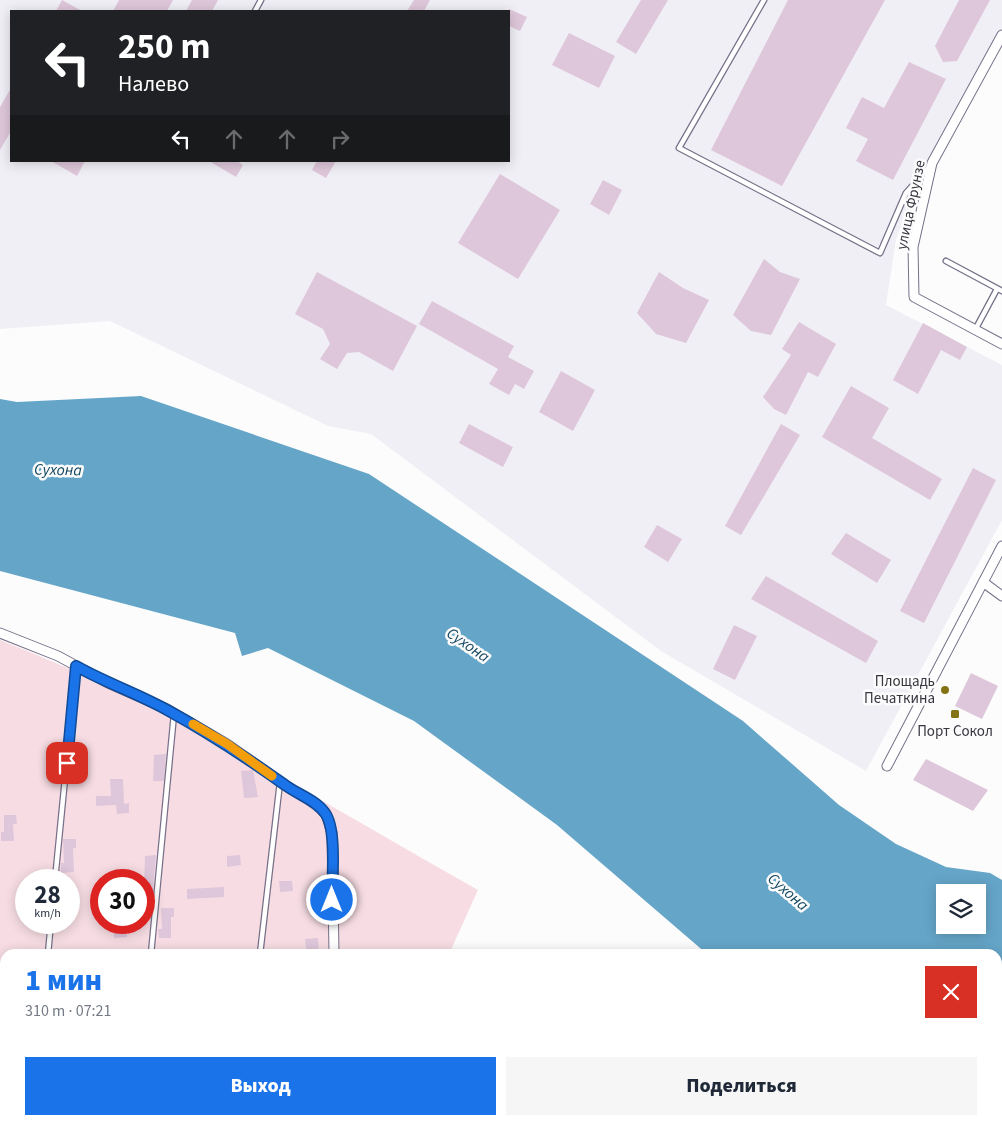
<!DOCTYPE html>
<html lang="ru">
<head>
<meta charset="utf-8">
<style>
  body { margin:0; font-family:"Source Sans 3",sans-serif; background:#f6f6f7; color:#1f2937; height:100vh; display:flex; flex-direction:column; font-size:19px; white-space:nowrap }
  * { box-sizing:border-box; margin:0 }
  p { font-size:16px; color:#747a83 }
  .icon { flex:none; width:28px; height:28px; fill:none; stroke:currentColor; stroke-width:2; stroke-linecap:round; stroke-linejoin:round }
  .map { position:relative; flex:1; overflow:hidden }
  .side { position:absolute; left:0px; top:949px; width:1002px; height:176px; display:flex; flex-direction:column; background:#fff; border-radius:15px 15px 0 0; box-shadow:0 2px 12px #0003 }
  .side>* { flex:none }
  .top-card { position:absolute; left:10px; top:10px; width:500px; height:152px; border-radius:0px; box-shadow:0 2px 12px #0003; background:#202124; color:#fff; overflow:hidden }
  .tools { position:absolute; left:936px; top:884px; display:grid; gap:10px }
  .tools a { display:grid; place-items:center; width:50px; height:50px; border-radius:0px; background:#fff; box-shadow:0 2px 12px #0003; font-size:25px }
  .speed { position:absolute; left:15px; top:869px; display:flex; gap:10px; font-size:25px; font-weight:700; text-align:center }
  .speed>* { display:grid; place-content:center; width:65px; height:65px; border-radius:50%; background:#fff; box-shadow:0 2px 12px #0003; line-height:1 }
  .speed small { font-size:12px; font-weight:400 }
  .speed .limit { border:8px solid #d22; background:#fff; color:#111 }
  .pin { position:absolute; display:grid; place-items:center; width:42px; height:42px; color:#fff; margin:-21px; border-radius:10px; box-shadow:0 2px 8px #0006 }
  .me { position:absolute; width:55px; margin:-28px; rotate:0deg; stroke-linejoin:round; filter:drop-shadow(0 0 4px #0008) }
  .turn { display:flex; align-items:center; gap:18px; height:105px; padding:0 25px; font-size:22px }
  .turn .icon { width:65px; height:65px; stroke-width:2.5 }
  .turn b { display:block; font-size:35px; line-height:42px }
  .lanes { display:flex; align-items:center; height:48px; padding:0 25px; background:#0003; justify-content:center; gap:25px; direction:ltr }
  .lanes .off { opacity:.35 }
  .round { display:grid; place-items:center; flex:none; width:52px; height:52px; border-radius:0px; background:#f6f6f7 }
  .headline { display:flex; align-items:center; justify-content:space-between; height:85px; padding:0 25px }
  h1 { font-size:30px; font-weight:800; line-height:38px; color:#1a73e8 }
  .action { display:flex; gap:10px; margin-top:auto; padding:10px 25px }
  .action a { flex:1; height:58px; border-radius:0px; background:#1a73e8; color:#fff; font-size:20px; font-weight:800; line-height:58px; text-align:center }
  .action a+a { background:#f6f6f7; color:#1f2937 }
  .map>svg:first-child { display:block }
  .built { fill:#f1eff6; fill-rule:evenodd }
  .green { fill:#f7dde3; fill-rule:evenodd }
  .water { fill:#65a5c8; fill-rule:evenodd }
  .building { fill:#dec7da }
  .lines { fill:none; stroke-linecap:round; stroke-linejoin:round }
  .lane-casing { stroke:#777088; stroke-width:7 }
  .street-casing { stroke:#777088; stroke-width:11 }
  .lane { stroke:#fff; stroke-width:4.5 }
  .street { stroke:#fff; stroke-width:9 }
  .route-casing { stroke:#114b97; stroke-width:12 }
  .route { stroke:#1a73e8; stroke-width:9 }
  .slow { stroke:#f59e0b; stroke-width:9 }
  .poi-dot { fill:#837315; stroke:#fcfcfc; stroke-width:2 }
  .labels { text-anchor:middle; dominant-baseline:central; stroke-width:5; stroke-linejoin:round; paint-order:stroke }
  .street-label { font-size:15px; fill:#38353f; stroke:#fcfcfc }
  .poi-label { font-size:15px; fill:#38353f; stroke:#fcfcfc; text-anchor:end }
  .water-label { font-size:16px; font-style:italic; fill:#154862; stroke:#fcfcfc }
</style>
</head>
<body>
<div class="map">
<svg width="1002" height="1124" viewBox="0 0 1002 1124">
  <rect width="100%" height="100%" fill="#fcfcfc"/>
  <!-- built -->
  <path class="built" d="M 0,0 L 1002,0 L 1002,28 L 910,202 L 896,240 L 886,305 L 1002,365 L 1002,520 L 866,771 L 661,651 L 371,434 L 328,426 L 110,321 L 0,329 ZM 11,11 L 509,11 L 509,161 L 11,161 Z"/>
  <!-- green -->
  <path class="green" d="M 0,640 C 168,705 322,802 478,890 L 449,954 L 5,954 L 5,1120 L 372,1120 L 371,1124 L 0,1124 ZM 26,880 L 69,880 L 69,922 L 26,922 ZM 101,880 L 144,880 L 144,922 L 101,922 Z"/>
  <!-- water -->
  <path class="water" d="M 141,396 L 369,474 L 743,721 L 839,805 L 896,844 L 946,867 L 990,873 L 1002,880 L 1002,1111 L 998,1109 L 998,954 L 707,954 L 557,825 L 414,721 L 268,648 L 242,656 L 235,633 L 0,571 L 0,399 L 17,402 ZM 945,892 L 978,892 L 978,925 L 945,925 Z"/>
  <!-- building -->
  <path class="building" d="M 62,0 L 82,11 L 56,11 Z
    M 119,0 L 173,0 L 167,11 L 113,11 Z
    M 192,0 L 218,0 L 212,11 L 186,11 Z
    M 414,0 L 430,0 L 424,11 L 407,11 Z
    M 641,0 L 668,0 L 636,54 L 616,42 Z
    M 788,0 L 885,0 L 782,186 L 711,150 Z
    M 959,0 L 990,0 L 957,61 L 943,62 L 935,46 Z
    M 509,9 L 527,17 L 520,31 L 509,26 Z
    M 569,33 L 615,56 L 599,88 L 552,65 Z
    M 909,62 L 946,79 L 893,180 L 856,161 L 868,139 L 846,128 L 862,97 L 884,108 Z
    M 11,88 L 11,131 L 0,150 L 0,107 Z
    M 51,161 L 85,161 L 77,176 Z
    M 209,161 L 237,161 L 243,165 L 236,177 Z
    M 317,161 L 336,161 L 326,178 L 312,170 Z
    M 500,174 L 560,210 L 518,279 L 458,243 Z
    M 603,180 L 622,190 L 609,215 L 590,204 Z
    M 764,259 L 780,272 L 800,279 L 771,335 L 751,331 L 733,315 Z
    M 317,272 L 417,326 L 393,371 L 359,352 L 347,353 L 337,369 L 320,359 L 330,344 L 323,329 L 295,314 Z
    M 659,272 L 683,288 L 709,300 L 686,343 L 656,334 L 637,313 Z
    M 432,301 L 514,346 L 508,357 L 534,371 L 524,389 L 515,384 L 509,395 L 489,384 L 498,369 L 419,324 Z
    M 799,322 L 836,344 L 818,377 L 808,372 L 786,415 L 774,409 L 763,397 L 791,355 L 782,349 Z
    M 923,323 L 967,347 L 960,360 L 941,350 L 918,394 L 893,380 Z
    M 561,371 L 595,390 L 573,431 L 539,412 Z
    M 851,386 L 889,408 L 872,438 L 942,479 L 930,500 L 822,437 Z
    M 469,424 L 513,447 L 503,467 L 459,443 Z
    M 781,424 L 800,435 L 741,535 L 725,526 Z
    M 973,468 L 996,480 L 924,623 L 900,611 Z
    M 657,525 L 682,539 L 668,562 L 644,547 Z
    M 846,533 L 891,560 L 877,583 L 831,554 Z
    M 766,576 L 878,641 L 866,663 L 751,599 Z
    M 734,625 L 757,636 L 735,680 L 713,669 Z
    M 971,673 L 998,686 L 982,719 L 955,706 Z
    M 166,754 L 164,781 L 153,781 L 154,755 Z
    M 926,759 L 988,790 L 973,811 L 913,780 Z
    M 253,770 L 258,797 L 244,798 L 241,771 Z
    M 110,779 L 123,779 L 124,804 L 129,803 L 129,813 L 117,814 L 116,805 L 96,806 L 96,796 L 111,796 Z
    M 4,815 L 16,815 L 17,824 L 13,824 L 14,841 L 1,841 L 1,832 L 4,832 Z
    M 63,839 L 76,839 L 76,848 L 73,848 L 74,872 L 61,873 L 61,863 L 64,863 Z
    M 156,855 L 153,889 L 144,889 L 145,856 Z
    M 240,855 L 241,865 L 227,867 L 227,856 Z
    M 279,881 L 292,881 L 293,891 L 280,892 Z
    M 224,887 L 224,897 L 187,899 L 187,889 Z
    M 161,908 L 174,908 L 174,917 L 171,917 L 171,938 L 159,938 L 158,929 L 162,929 Z
    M 126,926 L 127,937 L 114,938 L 113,927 Z
    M 318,938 L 319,954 L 309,954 L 309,949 L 306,949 L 305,939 Z"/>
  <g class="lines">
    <defs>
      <path id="lane" d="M 764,0 L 679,148 L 880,253 L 906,193 L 930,166
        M 255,11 L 261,0
        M 946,261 L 1002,291
        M 975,330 L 997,289
        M 55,880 L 76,667
        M 48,954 L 51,922
        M 151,954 L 174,714
        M 260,954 L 280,782
        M 0,1102 L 5,1103
        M 124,1120 L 151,1124
        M 31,1124 L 32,1120
        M 241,1124 L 241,1120"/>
      <path id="street" d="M 1002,35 L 932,163 L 913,247 L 914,297 L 1002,344
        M 983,582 L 1002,596
        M 0,633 L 58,656 L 108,683 L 167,709 L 227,744 L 288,787 L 315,803 L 326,814 L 332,833 L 334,954
        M 887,766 L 1002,546
        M 651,1120 L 663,1124
        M 361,1124 L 362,1120"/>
    </defs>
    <!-- lane casing -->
    <use href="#lane" class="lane-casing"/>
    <!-- street casing -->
    <use href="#street" class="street-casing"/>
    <!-- lane -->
    <use href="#lane" class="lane"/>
    <!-- street -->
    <use href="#street" class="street"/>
  </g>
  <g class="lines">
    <defs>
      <path id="route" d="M 67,763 L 76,666 C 106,683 139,694 169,711 C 209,733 247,758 285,785 C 297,794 316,800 325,813 C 337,829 332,879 332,900"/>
    </defs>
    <!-- route casing -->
    <use href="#route" class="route-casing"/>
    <!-- route -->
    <use href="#route" class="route"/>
    <!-- slow -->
    <path class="slow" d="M 193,724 L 227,744 L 272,776"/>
  </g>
  <!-- markers -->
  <g class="poi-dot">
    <circle cx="945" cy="690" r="5"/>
    <rect x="950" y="709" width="10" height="10" rx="2.5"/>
  </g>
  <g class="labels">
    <!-- street labels -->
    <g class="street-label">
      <text transform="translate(911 205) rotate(-78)">улица Фрунзе</text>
    </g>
    <!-- poi labels -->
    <g class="poi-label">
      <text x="935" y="681">Площадь<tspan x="935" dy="17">Печаткина</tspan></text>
      <text x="955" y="731" text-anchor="middle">Порт Сокол</text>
    </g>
    <!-- water labels -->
    <g class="water-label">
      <text transform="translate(58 470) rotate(1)">Сухона</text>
      <text transform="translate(468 645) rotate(35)">Сухона</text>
      <text transform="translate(788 892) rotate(41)">Сухона</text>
    </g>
  </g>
</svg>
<div class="tools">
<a><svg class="icon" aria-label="layers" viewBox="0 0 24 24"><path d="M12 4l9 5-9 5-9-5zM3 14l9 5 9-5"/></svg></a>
</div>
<div class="speed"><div>28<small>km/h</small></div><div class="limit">30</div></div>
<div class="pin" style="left:67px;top:763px;background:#d93025"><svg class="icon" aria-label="arrive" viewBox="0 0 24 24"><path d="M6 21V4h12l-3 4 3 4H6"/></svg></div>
<svg class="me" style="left:332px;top:900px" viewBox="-20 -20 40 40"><circle r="17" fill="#1a73e8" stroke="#fff" stroke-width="3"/><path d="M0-11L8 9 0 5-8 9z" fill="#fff"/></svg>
<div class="top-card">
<div class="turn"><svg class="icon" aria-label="left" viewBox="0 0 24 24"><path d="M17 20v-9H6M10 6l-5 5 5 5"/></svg><div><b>250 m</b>Налево</div></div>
<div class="lanes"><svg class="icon" aria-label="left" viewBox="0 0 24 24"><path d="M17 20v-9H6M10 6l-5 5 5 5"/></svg><svg class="icon off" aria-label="ahead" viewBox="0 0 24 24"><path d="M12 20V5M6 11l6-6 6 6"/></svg><svg class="icon off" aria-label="ahead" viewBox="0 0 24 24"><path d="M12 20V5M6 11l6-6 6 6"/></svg><svg class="icon off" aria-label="right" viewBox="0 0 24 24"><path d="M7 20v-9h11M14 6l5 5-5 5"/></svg></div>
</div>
<section class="side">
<div class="headline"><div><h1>1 мин</h1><p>310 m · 07:21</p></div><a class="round" style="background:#d93025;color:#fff"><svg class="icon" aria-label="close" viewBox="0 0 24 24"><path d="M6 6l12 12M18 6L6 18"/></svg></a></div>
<div class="action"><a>Выход</a><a>Поделиться</a></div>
</section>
</div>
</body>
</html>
